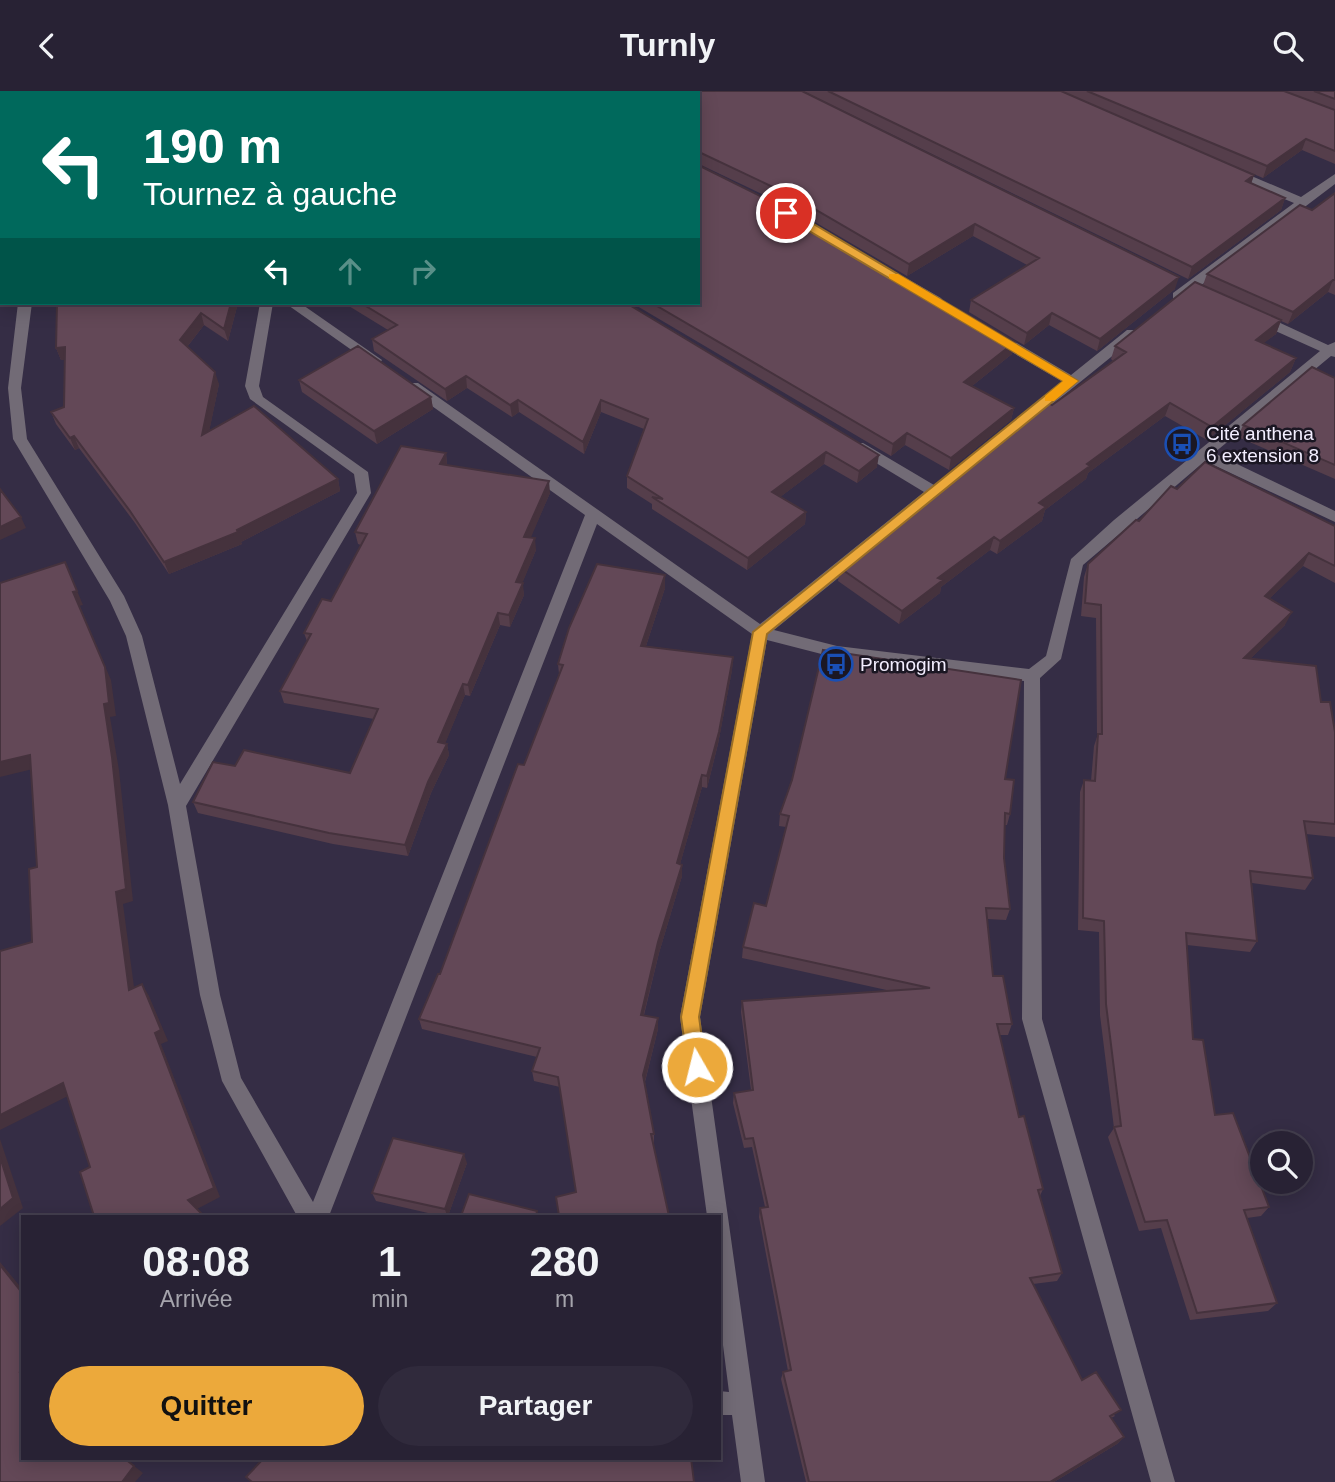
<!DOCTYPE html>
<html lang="fr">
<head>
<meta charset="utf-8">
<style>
  body { margin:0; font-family:Helvetica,sans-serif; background:#302a3c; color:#f1f3f6; height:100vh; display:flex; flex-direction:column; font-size:26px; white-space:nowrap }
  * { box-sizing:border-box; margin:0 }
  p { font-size:23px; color:#a5a4ac }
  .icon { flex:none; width:38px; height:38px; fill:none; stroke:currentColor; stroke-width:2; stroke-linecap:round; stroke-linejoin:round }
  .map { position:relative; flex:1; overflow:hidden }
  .drawer { position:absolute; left:21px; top:1124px; width:700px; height:245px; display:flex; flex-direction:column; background:#282234; border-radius:0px; box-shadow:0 4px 18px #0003,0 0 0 2px #443f4f }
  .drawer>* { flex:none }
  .top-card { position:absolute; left:0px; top:0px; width:700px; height:214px; box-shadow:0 4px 18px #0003,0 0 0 2px #443f4f; background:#00695c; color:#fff; overflow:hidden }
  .tools { position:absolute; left:1250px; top:1040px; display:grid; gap:14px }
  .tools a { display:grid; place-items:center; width:63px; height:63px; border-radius:50%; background:#282234; box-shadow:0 4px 18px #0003,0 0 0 2px #443f4f; font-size:35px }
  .pin { position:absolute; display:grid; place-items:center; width:60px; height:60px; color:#fff; margin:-30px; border:4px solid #fff; border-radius:50%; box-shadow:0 2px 7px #0007 }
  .me { position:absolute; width:77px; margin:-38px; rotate:352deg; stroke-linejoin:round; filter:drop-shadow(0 0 5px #0008) }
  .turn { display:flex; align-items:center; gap:24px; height:147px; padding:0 28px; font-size:32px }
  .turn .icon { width:91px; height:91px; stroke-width:2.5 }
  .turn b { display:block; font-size:49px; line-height:60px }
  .lanes { display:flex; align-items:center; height:66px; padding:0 28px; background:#0003; justify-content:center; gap:35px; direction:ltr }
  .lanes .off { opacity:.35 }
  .eta { display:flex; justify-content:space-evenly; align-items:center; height:119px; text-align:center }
  .eta b { font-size:42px; font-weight:600; line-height:49px }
  .button { display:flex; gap:14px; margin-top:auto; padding:14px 28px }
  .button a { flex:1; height:80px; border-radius:42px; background:#eca93b; color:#111; font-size:28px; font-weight:600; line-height:80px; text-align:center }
  .button a+a { background:#302a3c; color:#f1f3f6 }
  header { display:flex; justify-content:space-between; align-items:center; height:91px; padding:0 28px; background:#282234; font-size:32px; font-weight:600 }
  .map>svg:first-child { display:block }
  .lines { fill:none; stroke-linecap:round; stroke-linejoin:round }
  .service { fill:#726b76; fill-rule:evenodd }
  .minor { fill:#726b76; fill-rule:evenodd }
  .wall { fill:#553e4b }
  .shaded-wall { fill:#45323d }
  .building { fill:#634857; stroke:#45323d; stroke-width:2 }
  .route { fill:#eca93b; stroke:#996e26; stroke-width:2 }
  .slow { fill:#f59e0b }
  .labels { text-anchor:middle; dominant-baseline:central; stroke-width:5; stroke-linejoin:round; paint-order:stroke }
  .poi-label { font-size:19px; fill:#f3eeff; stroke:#1b1723; text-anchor:start }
</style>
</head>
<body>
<header><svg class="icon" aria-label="back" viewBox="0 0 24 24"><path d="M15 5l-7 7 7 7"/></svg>Turnly<svg class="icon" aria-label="search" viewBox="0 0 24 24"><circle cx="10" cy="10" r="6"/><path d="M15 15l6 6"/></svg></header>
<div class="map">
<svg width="1335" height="1391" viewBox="0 0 1335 1391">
  <rect width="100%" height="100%" fill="#352d45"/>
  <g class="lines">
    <!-- service -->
    <path class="service" d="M 332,0 L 344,0 L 344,2 L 332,2 Z"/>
    <!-- minor -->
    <path class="minor" d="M 520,0 L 533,0 L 534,2 L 522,2 Z
      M 0,23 L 2,23 L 2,30 L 0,30 Z
      M 1227,78 L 1235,78 L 1301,106 L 1335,83 L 1335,93 L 1183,208 L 1173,208 L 1173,202 L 1294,112 L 1227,84 Z
      M 876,170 L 941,207 L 943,210 L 936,214 L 931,213 L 872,177 L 872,171 Z
      M 18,212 L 32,212 L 21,297 L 27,348 L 124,505 L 142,545 L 180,693 L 357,402 L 354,383 L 250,308 L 245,295 L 260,212 L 273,212 L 259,295 L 263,306 L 368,381 L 371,402 L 186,715 L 220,904 L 241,987 L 313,1111 L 585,424 L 408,298 L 408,292 L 418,292 L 760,533 L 924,401 L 853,358 L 851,355 L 853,352 L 863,352 L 934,394 L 1063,291 L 988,247 L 988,241 L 998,241 L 1071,284 L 1127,239 L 1137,239 L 1137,245 L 774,539 L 837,555 L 1029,578 L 1046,565 L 1071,468 L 1114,429 L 1320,260 L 1253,230 L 1253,224 L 1263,224 L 1328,254 L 1335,251 L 1335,266 L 1331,265 L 1214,362 L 1335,420 L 1335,431 L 1205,370 L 1083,474 L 1061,568 L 1040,587 L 1042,928 L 1175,1391 L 1151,1391 L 1022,928 L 1024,590 L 837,567 L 767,549 L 700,926 L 765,1391 L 741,1391 L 732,1324 L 719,1324 L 719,1300 L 729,1301 L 719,1223 L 719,1125 L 707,1125 L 680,926 L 752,543 L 597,433 L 329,1125 L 297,1125 L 222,990 L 200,904 L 168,714 L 126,545 L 110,510 L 13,348 L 8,297 Z
      M 285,212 L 300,212 L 382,269 L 380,272 L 370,272 Z"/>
  </g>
  <!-- wall -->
  <path class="wall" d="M 591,0 L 802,0 L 1175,198 L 1097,260 L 1049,234 L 1024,254 L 969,221 L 971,209 L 1027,174 L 973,145 L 907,185 L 791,117 L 699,73 L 698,73 L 698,2 L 596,2 Z
    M 803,0 L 1335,0 L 1335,73 L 1302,59 L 1263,87 L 1189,56 L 1254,84 L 1251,92 L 1285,107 L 1281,119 L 1188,188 Z
    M 1335,102 L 1335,204 L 1328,201 L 1288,233 L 1281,230 L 1276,243 L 1263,252 L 1296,267 L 1290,281 L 1207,349 L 1165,325 L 1088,382 L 1086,388 L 1045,419 L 1042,430 L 997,463 L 990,459 L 941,496 L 940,502 L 899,533 L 838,490 L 840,477 L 928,410 L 929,405 L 1052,314 L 1113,270 L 1111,268 L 1115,255 L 1203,194 L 1207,183 L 1312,119 Z
    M 895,182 L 894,188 L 1012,263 L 972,295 L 1014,317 L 1011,329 L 949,379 L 905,354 L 891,365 L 632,212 L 698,212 Z
    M 57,212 L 238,212 L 228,250 L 204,234 L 187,256 L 219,293 L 209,340 L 338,388 L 340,400 L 241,451 L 242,453 L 169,483 L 135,432 L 79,357 L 75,359 L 56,333 L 51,321 L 64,316 L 65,268 L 61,269 L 56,257 Z
    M 344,212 L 626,212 L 877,376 L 857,392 L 824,373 L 780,406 L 806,421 L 805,433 L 747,479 L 652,418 L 652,413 L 627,397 L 627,385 L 644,338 L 601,321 L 584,363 L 519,321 L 512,326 L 467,297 L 447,310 L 374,260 L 372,248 L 388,239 Z
    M 1335,287 L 1335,388 L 1238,346 L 1243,334 Z
    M 299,289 L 431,306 L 433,318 L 377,353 L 302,301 Z
    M 446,362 L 447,374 L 550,402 L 530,447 L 536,459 L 522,492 L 524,504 L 510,536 L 500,534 L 470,605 L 465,604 L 445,652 L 447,653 L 449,664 L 431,702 L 408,765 L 333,753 L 198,722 L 193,711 L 235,675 L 350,682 L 374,628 L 284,612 L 280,600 L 307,550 L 304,542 L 331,510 L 361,454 L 358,453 L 355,441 Z
    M 1177,398 L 1335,435 L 1335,492 L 1303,475 L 1269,508 L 1285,534 L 1250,568 L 1321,611 L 1335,641 L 1335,746 L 1306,743 L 1313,787 L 1305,799 L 1252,792 L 1257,850 L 1250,861 L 1187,854 L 1193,948 L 1215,1024 L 1269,1116 L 1261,1125 L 1247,1127 L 1277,1212 L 1268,1220 L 1190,1229 L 1161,1137 L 1139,1140 L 1108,1046 L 1114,1037 L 1100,924 L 1099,841 L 1078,839 L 1080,701 L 1084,689 L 1091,690 L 1094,655 L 1097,646 L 1096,527 L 1081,525 L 1084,486 L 1088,473 Z
    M 665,497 L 646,555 L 733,566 L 732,579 L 718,653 L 707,697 L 702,696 L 680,773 L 682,774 L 682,785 L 659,862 L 644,924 L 658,927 L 658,938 L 645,991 L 654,1043 L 654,1052 L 576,1101 L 560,996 L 534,990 L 532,980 L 537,966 L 422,938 L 419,928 L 440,883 L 524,674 L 559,583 L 558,573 Z
    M 1005,688 L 1010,723 L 1007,734 L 1005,734 L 1004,767 L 1010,818 L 1006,829 L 987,828 L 993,885 L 1012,933 L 1008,944 L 1000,944 L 1019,1026 L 1043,1098 L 1040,1105 L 1062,1182 L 1057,1190 L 1033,1193 L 1082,1289 L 1115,1325 L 1111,1327 L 1124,1346 L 1117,1353 L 1054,1391 L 806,1391 L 781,1288 L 783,1281 L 788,1280 L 759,1126 L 760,1117 L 765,1116 L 752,1056 L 744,1057 L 733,1012 L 734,1002 L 751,999 L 741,921 L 742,910 L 891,900 L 742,867 L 743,856 L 766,815 L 786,736 L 779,735 L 780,723 Z
    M 467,1072 L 448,1125 L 441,1125 L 376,1110 L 372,1102 Z"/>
  <!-- shaded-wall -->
  <path class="shaded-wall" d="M 1306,48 L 1302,59 L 1263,87 L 1267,75 Z
    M 1254,84 L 1250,96 L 1246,90 Z
    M 1285,107 L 1281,119 L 1188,188 L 1192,176 Z
    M 975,133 L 973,145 L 907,185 L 909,173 Z
    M 2,141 L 2,168 L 0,175 L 0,147 Z
    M 1179,186 L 1175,198 L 1097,260 L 1100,248 Z
    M 1333,189 L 1328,201 L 1288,233 L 1293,221 Z
    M 231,212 L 238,212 L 228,250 L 224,238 Z
    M 201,222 L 204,234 L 183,261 L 180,249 Z
    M 1052,222 L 1049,234 L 1024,254 L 1027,242 Z
    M 1281,229 L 1276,243 L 1251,262 L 1256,249 Z
    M 1015,251 L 1012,263 L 962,303 L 964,291 Z
    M 65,256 L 70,268 L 61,269 L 56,257 Z
    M 1296,267 L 1290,281 L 1207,349 L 1212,336 Z
    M 215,281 L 219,293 L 206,356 L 202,344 Z
    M 466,285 L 467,297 L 447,310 L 445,298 Z
    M 431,306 L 433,318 L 377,353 L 374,340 Z
    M 518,309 L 519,321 L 512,326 L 510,314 Z
    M 601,309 L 601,321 L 584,363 L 583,351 Z
    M 1170,312 L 1165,325 L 1088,382 L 1086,388 L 1045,419 L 1042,430 L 997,463 L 1000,450 L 1039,412 L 1087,373 Z
    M 1014,317 L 1011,329 L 949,379 L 951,367 Z
    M 907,342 L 905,354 L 891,365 L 893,353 Z
    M 74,345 L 79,357 L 75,359 L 70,347 Z
    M 826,361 L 824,373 L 771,413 L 772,401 Z
    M 446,362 L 447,374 L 440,373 Z
    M 879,364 L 877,376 L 857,392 L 859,380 Z
    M 338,388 L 340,400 L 241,451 L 242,453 L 169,483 L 164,471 L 237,439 Z
    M 549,390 L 550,402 L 526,458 L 524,446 Z
    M 806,421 L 805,433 L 747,479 L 748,467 Z
    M 21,426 L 26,437 L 0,449 L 0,436 Z
    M 994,446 L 990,459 L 941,496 L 940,502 L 899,533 L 902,520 L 938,487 Z
    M 535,447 L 536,459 L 518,503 L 516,491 Z
    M 1309,462 L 1303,475 L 1259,518 L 1265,505 Z
    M 65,471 L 83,514 L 79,515 L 111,589 L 116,625 L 110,626 L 119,679 L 133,810 L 123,813 L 136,911 L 129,899 L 73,501 Z
    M 665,484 L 665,497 L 642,567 L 641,555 Z
    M 523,492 L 524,504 L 510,536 L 509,524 Z
    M 1292,521 L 1285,534 L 1238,580 L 1244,567 Z
    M 498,522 L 500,534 L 470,605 L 468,594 Z
    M 733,566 L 732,579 L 718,653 L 707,697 L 707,685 Z
    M 463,593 L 465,604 L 441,663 L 438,651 Z
    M 447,653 L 449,664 L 431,702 L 408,765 L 405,754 L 428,691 Z
    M 30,664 L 37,677 L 0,686 L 0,671 Z
    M 702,684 L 702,696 L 677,784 L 677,772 Z
    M 682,774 L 682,785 L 659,862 L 641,934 L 641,924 L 658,851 Z
    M 142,893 L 149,905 L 168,950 L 161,953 L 220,1106 L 195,1119 L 188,1109 Z
    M 658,927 L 658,938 L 644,994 L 643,984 Z
    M 63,992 L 72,1003 L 0,1039 L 0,1024 Z
    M 0,1048 L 23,1117 L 0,1135 Z
    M 464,1063 L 467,1072 L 448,1125 L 447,1125 L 445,1118 Z
    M 0,1171 L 23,1199 L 23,1203 L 0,1174 Z
    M 1124,1346 L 1117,1353 L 1054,1391 L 1050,1391 Z
    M 124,1367 L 143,1382 L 135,1391 L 122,1391 Z"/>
  <!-- building -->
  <path class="building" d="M 392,0 L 450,0 L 450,2 L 392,2 Z
    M 616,0 L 802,0 L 1179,186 L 1100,248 L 1052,222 L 1027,242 L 971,209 L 1039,167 L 975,133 L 909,173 L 792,105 L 699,61 L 698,62 L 698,2 L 613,2 Z
    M 828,0 L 1061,0 L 1254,84 L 1246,90 L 1285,107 L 1192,176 Z
    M 1087,0 L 1284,0 L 1335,19 L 1335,60 L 1306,48 L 1267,75 Z
    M 1314,0 L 1335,0 L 1335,8 Z
    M 0,48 L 2,48 L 2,141 L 0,147 Z
    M 698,74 L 782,116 L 895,182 L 889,185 L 958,218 L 1015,251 L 964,291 L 1014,317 L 951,367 L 907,342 L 893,353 L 652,212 L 698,212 Z
    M 1335,102 L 1335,189 L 1333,189 L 1293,221 L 1207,183 L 1300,114 L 1312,119 Z
    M 1195,191 L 1281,229 L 1256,249 L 1296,267 L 1212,336 L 1170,312 L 1087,373 L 1090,375 L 1039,412 L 1046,416 L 1000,450 L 994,446 L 938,487 L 943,489 L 902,520 L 840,477 L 932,407 L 929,405 L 1032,322 L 1047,311 L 1052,314 L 1126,261 L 1115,255 Z
    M 57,212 L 231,212 L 224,238 L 201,222 L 180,249 L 215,281 L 202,344 L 254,315 L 338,388 L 237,439 L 238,441 L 164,471 L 130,420 L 74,345 L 70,347 L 51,321 L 64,316 L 65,256 L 56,257 Z
    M 361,212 L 626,212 L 879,364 L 859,380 L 826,361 L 772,401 L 806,421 L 748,467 L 652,406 L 663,408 L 627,385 L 648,328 L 601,309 L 583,351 L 518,309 L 510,314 L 466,285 L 445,298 L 372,248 L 397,234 Z
    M 358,255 L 431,306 L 374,340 L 299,289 Z
    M 1312,276 L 1335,287 L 1335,374 L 1243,334 Z
    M 401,355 L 446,362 L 440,373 L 549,390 L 524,446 L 535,447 L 516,491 L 523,492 L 509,524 L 498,522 L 468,594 L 463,593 L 438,651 L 447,653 L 428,691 L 405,754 L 329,742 L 193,711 L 213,671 L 235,675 L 244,659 L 350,682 L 378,618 L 280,600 L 311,543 L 304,542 L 322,508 L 331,510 L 367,443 L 355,441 Z
    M 1205,371 L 1335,435 L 1335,475 L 1309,462 L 1265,505 L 1292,521 L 1244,567 L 1316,575 L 1321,611 L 1330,611 L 1335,641 L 1335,733 L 1304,730 L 1313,787 L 1250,780 L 1257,850 L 1186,842 L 1193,948 L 1203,949 L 1215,1024 L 1233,1022 L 1269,1116 L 1244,1119 L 1277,1212 L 1197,1222 L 1167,1129 L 1145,1131 L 1114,1036 L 1121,1035 L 1106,913 L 1104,830 L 1083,827 L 1084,689 L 1095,690 L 1098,643 L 1102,643 L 1101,514 L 1085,512 L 1088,473 L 1136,429 L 1139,430 L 1171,395 L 1177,398 Z
    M 0,398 L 21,426 L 0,436 Z
    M 65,471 L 77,500 L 73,501 L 105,576 L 109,612 L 104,613 L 112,666 L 126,798 L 116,801 L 129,899 L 142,893 L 161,939 L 155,942 L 214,1097 L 188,1109 L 204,1125 L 94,1125 L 80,1081 L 90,1076 L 63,992 L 0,1024 L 0,860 L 32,851 L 29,778 L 37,776 L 30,664 L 0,671 L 0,492 Z
    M 597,473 L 665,484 L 641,555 L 733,566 L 719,641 L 707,685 L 702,684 L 677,772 L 682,774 L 658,851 L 641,924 L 658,927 L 643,984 L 654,1043 L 651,1043 L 669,1125 L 559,1125 L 556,1106 L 576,1101 L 558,986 L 532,980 L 540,957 L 419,928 L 438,883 L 440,883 L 518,673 L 524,674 L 563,574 L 558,573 L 569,537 Z
    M 823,559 L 1021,589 L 1005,688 L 1014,689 L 1010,723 L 1005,722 L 1004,767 L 1010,818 L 986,817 L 993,885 L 1003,885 L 1012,933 L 997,933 L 1019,1026 L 1024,1025 L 1043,1098 L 1038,1099 L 1062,1182 L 1030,1187 L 1082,1289 L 1096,1281 L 1121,1319 L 1110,1325 L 1124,1346 L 1050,1391 L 809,1391 L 783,1281 L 791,1279 L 760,1117 L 768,1116 L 753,1047 L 745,1048 L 734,1002 L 753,999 L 742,910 L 930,897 L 743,856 L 754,812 L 766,815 L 789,725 L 780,723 L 792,689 Z
    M 393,1047 L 464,1063 L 445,1118 L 372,1102 Z
    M 0,1066 L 13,1107 L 0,1118 Z
    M 469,1103 L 537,1120 L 536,1125 L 461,1125 Z
    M 0,1174 L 23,1203 L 23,1278 L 20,1281 L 23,1283 L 23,1367 L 124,1367 L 134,1375 L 122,1391 L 0,1391 Z
    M 264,1367 L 691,1367 L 694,1391 L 252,1391 L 246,1386 Z"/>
  <!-- route -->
  <path class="route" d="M 782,119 L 790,119 L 1078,290 L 767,543 L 699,926 L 706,976 L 704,982 L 697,985 L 691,982 L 688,976 L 681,926 L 753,541 L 1063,290 L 782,124 Z"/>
  <!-- slow -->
  <path class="slow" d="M 889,183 L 898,183 L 1078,290 L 1054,310 L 1045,310 L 1045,305 L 1063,290 L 889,187 Z"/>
  <!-- icons -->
  <defs>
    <symbol id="bus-ring" viewBox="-11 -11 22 22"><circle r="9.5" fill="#1b1723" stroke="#1a4fb4" stroke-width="1.5"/><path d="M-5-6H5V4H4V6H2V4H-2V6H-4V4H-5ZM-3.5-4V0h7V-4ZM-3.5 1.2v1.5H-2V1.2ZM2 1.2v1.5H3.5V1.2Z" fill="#1a4fb4"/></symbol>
  </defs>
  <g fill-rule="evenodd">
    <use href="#bus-ring" x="1163" y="334" width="38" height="38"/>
    <use href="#bus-ring" x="817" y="554" width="38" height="38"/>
  </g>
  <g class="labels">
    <!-- poi labels -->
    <g class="poi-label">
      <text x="1206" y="342">Cité anthena<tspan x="1206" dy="22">6 extension 8</tspan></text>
      <text x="860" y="573">Promogim</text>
    </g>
  </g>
</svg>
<div class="tools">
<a><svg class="icon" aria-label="search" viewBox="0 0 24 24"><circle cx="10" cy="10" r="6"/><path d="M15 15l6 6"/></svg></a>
</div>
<div class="pin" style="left:786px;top:122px;background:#d93025"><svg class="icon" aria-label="arrive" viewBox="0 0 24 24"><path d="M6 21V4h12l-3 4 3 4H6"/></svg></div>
<svg class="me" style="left:697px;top:976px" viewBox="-20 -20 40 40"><circle r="17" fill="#eca93b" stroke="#fff" stroke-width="3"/><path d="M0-11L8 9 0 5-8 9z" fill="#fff"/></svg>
<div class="top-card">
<div class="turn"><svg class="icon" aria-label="left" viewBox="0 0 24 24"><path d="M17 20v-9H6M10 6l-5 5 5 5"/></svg><div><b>190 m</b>Tournez à gauche</div></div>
<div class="lanes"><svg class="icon" aria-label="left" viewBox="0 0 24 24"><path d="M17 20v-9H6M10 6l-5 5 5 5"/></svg><svg class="icon off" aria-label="ahead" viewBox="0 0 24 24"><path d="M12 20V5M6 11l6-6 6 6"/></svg><svg class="icon off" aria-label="right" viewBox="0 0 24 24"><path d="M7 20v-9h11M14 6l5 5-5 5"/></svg></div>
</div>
<section class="drawer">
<div class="eta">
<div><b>08:08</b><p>Arrivée</p></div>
<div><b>1</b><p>min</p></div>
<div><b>280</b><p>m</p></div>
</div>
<div class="button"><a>Quitter</a><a>Partager</a></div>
</section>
</div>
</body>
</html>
